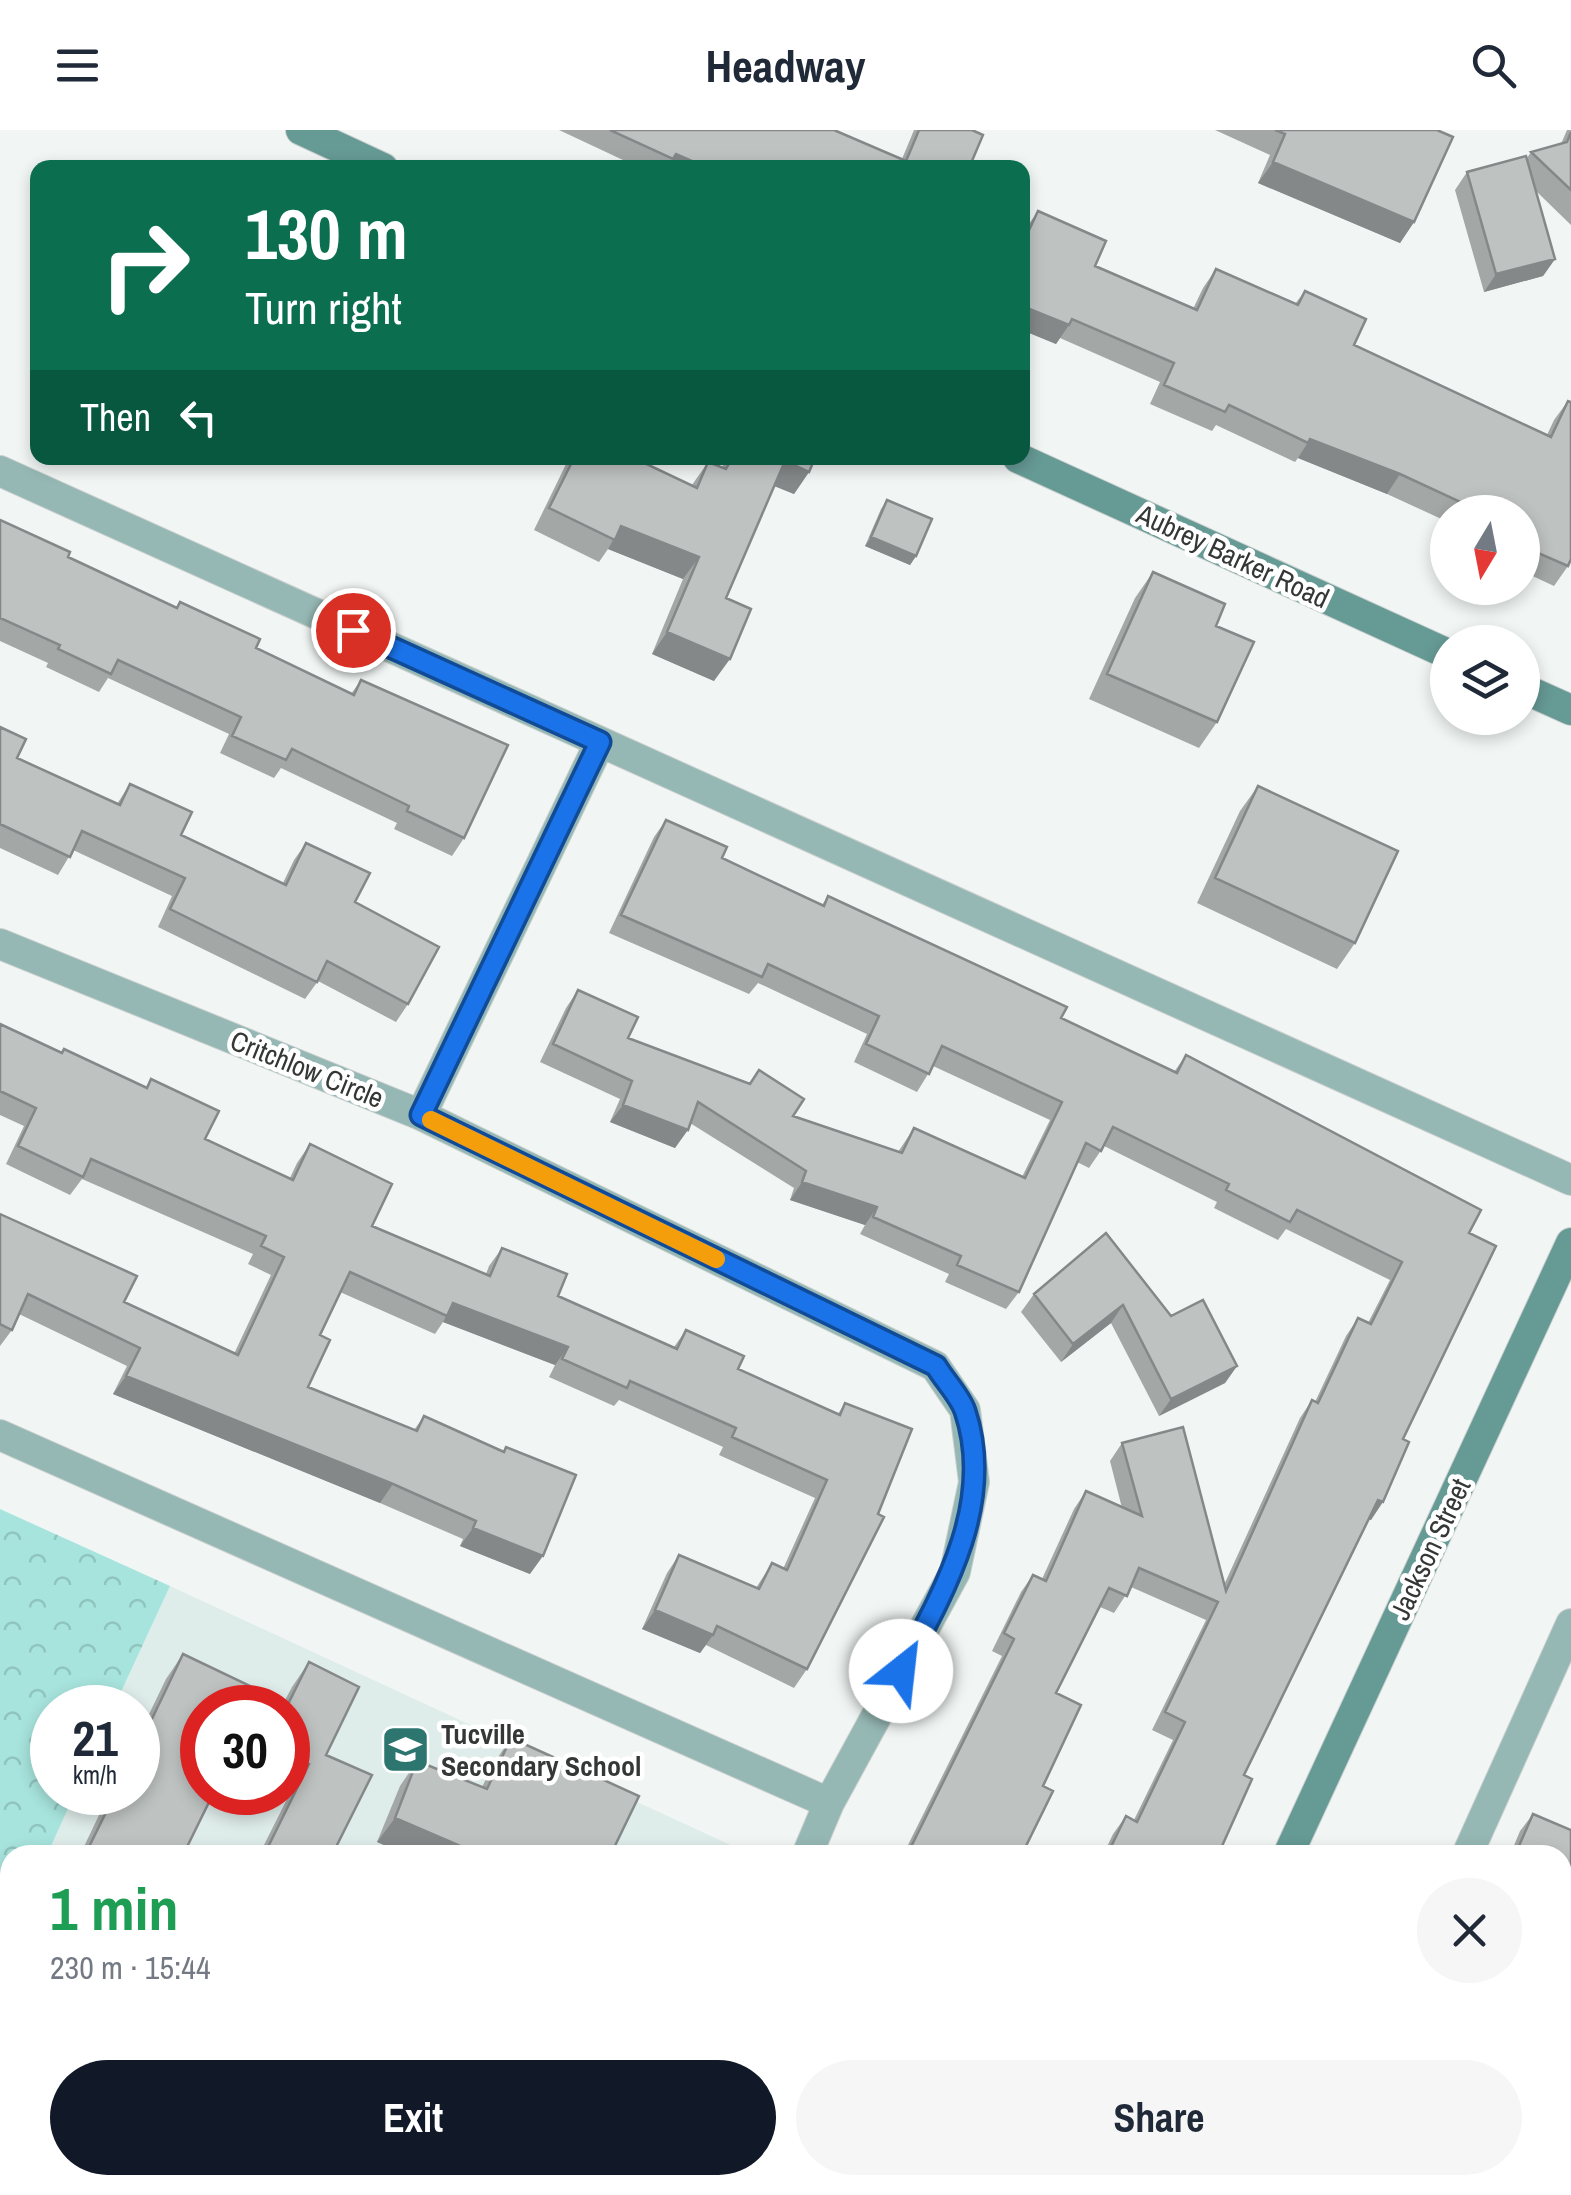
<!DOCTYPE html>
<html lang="en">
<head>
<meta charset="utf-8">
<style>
  body { margin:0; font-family:"Archivo Narrow",sans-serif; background:#f6f6f7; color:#1f2937; height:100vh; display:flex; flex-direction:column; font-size:38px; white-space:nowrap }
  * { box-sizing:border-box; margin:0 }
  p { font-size:32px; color:#747a83 }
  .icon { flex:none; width:55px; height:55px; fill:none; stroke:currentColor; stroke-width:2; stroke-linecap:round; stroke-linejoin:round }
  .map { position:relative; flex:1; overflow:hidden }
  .panel { position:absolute; left:0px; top:1715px; width:1572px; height:350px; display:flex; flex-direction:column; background:#fff; border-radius:30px 30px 0 0; box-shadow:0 5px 15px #0003 }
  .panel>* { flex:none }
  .hud { position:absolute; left:30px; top:30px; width:1000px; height:305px; border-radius:20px; box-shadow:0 5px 15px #0003; background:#0b6e4f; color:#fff; overflow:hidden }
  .needle { width:65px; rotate:190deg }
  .fabs { position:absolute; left:1430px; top:365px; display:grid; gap:20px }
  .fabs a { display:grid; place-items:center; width:110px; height:110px; border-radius:50%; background:#fff; box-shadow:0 5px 15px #0003; font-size:50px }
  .speed { position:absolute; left:30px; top:1555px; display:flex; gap:20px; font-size:50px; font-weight:700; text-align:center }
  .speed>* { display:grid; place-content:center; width:130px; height:130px; border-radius:50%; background:#fff; box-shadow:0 5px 15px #0003; line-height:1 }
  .speed small { font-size:25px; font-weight:400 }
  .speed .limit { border:15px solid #d22; background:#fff; color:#111 }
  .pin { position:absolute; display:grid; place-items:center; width:85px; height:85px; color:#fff; margin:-42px; border:5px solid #fff; border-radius:50%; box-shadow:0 2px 10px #0007 }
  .me { position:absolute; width:110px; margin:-55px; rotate:29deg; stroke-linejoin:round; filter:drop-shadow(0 0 8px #0008) }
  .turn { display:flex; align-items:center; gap:35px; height:210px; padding:0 50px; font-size:45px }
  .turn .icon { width:130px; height:130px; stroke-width:2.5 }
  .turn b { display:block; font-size:70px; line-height:85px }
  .then { display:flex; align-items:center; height:95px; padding:0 50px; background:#0003; gap:20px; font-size:38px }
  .round { display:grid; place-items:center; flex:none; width:105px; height:105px; border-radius:52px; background:#f6f6f7 }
  .summary { display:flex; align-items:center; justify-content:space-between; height:170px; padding:0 50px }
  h1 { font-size:60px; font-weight:700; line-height:75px; color:#1e9e55 }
  .action { display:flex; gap:20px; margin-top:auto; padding:20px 50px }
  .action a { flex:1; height:115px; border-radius:60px; background:#111827; color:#fff; font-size:40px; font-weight:700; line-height:115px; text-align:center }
  .action a+a { background:#f6f6f7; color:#1f2937 }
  header { display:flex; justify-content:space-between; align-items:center; height:130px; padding:0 50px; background:#fff; font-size:45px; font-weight:700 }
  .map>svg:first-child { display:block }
  .built { fill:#deecea; fill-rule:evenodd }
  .park { fill:url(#park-crowns) }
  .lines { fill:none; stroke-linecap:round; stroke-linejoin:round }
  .street-casing { stroke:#cbd0cf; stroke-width:32 }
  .secondary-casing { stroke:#cbd0cf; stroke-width:32 }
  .street { stroke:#96b8b4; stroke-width:30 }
  .secondary { stroke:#669a95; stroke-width:30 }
  .wall { fill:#a3a8a7 }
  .shaded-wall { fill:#858888 }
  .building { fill:#bec3c2; stroke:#858888; stroke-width:2.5 }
  .route-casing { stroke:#114b97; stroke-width:25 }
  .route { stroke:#1a73e8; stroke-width:18 }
  .slow { stroke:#f59e0b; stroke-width:18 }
  .labels { text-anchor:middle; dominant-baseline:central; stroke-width:9; stroke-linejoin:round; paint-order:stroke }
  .street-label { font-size:28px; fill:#353736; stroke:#fff }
  .poi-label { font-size:28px; font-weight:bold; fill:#353736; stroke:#fff; text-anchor:start }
</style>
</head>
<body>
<header><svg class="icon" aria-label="menu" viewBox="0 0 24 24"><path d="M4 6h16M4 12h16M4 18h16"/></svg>Headway<svg class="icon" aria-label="search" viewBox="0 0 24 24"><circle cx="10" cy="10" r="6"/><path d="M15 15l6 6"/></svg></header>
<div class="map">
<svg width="1571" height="2065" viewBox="0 0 1571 2065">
  <defs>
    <pattern id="park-crowns" width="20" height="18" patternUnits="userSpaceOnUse" patternTransform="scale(2.5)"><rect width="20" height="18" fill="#a7e4dd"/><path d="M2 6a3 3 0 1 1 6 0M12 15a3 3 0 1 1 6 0" fill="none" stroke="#90c4be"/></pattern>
  </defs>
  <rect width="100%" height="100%" fill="#f1f6f5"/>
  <!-- built -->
  <path class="built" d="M 170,1456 L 752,1725 L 47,1725 L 75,1663 L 138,1662 L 138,1578 L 114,1577 ZM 202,1578 L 288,1578 L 288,1662 L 202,1662 Z
    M 10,1805 L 10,1971 L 0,1966 L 0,1827 Z
    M 192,2055 L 620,2055 L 615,2065 L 214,2065 Z"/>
  <!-- park -->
  <path class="park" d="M 0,1379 L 170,1456 L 114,1577 L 52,1578 L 52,1662 L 75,1663 L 47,1725 L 10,1725 L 10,1805 L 0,1827 Z"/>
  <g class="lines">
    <defs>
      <path id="street" d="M 0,341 L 1571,1050
        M 0,814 L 421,985 L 935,1236 L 965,1280 L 974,1352 L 955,1442 L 829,1673 L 807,1725
        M 421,985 L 600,612
        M 0,1305 L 829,1673
        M 1467,1725 L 1571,1494
        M 0,2024 L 10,2028
        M 69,2055 L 91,2065
        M 864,2055 L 886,2065
        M 653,2065 L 658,2055
        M 1313,2065 L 1317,2055"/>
      <path id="secondary" d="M 301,0 L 383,38
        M 1018,328 L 1448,524
        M 1522,558 L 1571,580
        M 1288,1725 L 1571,1113
        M 1132,2065 L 1136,2055"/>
    </defs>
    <!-- street casing -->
    <use href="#street" class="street-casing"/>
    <!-- secondary casing -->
    <use href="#secondary" class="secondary-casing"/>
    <!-- street -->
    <use href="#street" class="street"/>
    <!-- secondary -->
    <use href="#secondary" class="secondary"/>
  </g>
  <!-- wall -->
  <path class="wall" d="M 559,0 L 834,0 L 902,29 L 914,0 L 972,0 L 969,38 L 640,38 Z
    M 1215,0 L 1437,0 L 1414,92 L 1400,113 L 1258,53 L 1270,25 Z
    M 1567,0 L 1571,0 L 1571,95 L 1536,61 L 1555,129 L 1543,146 L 1484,162 L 1455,60 L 1467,42 L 1527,28 L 1531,22 L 1561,14 Z
    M 1038,81 L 1095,136 L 1193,179 L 1203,158 L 1216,139 L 1295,174 L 1305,161 L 1354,215 L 1547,305 L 1554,290 L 1568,271 L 1568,436 L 1554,456 L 1522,441 L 1522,382 L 1448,382 L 1448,392 L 1387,364 L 1298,328 L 1295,332 L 1216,295 L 1212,301 L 1150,274 L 1160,252 L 1060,208 L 1056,214 L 1022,200 L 1022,104 Z
    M 569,328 L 634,328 L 692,355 L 708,332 L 722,338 L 726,328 L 815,328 L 809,342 L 794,364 L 775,356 L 726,468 L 714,551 L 652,524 L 683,449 L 608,419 L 599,432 L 534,400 Z
    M 887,370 L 916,426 L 910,435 L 865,416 L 881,379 Z
    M 0,390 L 68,427 L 176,477 L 180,472 L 256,518 L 351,564 L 361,550 L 464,708 L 452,726 L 394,699 L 397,693 L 281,638 L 274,648 L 220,623 L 229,604 L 108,548 L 99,562 L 46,537 L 48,533 L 0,511 Z
    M 1153,442 L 1216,496 L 1217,592 L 1199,618 L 1089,569 L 1135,468 Z
    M 0,597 L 17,628 L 117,674 L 130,654 L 181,705 L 283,753 L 294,730 L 306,713 L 355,772 L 408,874 L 396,892 L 318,851 L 305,869 L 158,797 L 172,766 L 73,720 L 58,745 L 0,718 Z
    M 1258,656 L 1355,813 L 1337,839 L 1197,773 L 1240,681 Z
    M 666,690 L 722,728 L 822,775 L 828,766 L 1061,888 L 1174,942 L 1186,925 L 1469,1103 L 1403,1309 L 1371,1390 L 1369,1389 L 1244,1645 L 1218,1725 L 1103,1725 L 1113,1704 L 1126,1686 L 1134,1690 L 1173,1610 L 1152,1600 L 1206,1490 L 1131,1457 L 1114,1483 L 1100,1477 L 1056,1563 L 1043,1656 L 1023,1722 L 1021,1725 L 903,1725 L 1002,1526 L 992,1521 L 1021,1462 L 1033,1445 L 1042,1449 L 1074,1379 L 1086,1361 L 1122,1378 L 1110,1331 L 1122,1313 L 1224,1455 L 1300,1288 L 1312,1270 L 1315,1272 L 1346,1206 L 1358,1188 L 1368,1193 L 1390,1150 L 1286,1099 L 1278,1110 L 1214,1078 L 1217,1072 L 1104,1016 L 1089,1038 L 1077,1032 L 1019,1162 L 1006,1179 L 945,1152 L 949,1144 L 860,1104 L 865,1095 L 790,1070 L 794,1058 L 690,993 L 675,1018 L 610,992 L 620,969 L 540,932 L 566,878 L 578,860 L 628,908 L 793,986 L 898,1022 L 914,998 L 1022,1047 L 1050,990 L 933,936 L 917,962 L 854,932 L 867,904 L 758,853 L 749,864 L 609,803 L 654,707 Z
    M 0,894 L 61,923 L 146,957 L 151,949 L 205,1009 L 290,1048 L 297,1033 L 310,1014 L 372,1096 L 486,1144 L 489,1136 L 502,1118 L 558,1166 L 674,1217 L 686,1200 L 738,1239 L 838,1284 L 845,1273 L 807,1539 L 794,1558 L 706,1515 L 700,1523 L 642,1499 L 667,1443 L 679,1425 L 756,1458 L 772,1433 L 783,1439 L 815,1368 L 719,1325 L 723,1317 L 619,1270 L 614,1276 L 549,1247 L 555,1235 L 443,1192 L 435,1204 L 340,1162 L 320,1205 L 308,1257 L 414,1300 L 424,1286 L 503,1321 L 506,1317 L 530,1444 L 460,1416 L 463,1409 L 380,1373 L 113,1264 L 127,1236 L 19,1184 L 12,1200 L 0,1216 L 0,1084 L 124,1172 L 234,1224 L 271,1145 L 248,1134 L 253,1124 L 82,1049 L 70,1065 L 6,1034 L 24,996 L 0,985 Z
    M 1106,1103 L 1171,1186 L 1237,1236 L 1225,1253 L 1159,1286 L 1111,1193 L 1061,1232 L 1021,1182 L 1034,1164 Z
    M 183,1524 L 284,1572 L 292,1557 L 309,1532 L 326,1625 L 332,1725 L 259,1725 L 292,1659 L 288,1657 L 288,1578 L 202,1578 L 183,1725 L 80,1725 L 110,1662 L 138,1662 L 138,1607 L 166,1549 Z
    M 511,1608 L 614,1725 L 407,1725 L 377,1712 L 400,1656 L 417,1631 L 482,1657 L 494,1633 Z
    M 1533,1684 L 1571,1700 L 1571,1902 L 1562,1898 L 1562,1725 L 1510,1725 L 1520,1701 Z
    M 354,2055 L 606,2055 L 610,2065 L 376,2065 Z
    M 1363,2055 L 1562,2055 L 1571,2065 L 1486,2065 L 1473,2059 L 1470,2065 L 1358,2065 Z"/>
  <!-- shaded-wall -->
  <path class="shaded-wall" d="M 676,24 L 708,38 L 668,38 Z
    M 1273,32 L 1414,92 L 1400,113 L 1258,53 Z
    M 1555,129 L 1543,146 L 1484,162 L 1496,144 Z
    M 1022,176 L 1069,195 L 1056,214 L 1022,200 Z
    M 1310,309 L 1400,344 L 1387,364 L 1298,328 Z
    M 785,331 L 809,342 L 794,364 L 769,354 Z
    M 621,396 L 699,427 L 683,449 L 608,419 Z
    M 871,407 L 916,426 L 910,435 L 865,416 Z
    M 667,502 L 730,529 L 714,551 L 652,524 Z
    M 623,975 L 688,1000 L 675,1018 L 610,992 Z
    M 802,1052 L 877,1077 L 865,1095 L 790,1070 Z
    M 453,1173 L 568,1217 L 555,1235 L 443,1192 Z
    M 1123,1175 L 1111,1193 L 1061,1232 L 1073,1214 Z
    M 1237,1236 L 1225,1253 L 1159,1286 L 1171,1269 Z
    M 126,1246 L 393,1354 L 380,1373 L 113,1264 Z
    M 1378,1370 L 1383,1372 L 1371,1390 L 1366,1388 Z
    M 473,1398 L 543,1426 L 530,1444 L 460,1416 Z
    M 655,1480 L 713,1505 L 700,1523 L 642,1499 Z
    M 395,1688 L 481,1725 L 407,1725 L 377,1712 Z"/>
  <!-- building -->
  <path class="building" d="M 610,0 L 834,0 L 906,31 L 919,0 L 972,0 L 983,5 L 969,38 L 708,38 L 676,24 L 673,29 Z
    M 1275,0 L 1437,0 L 1453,7 L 1414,92 L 1273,32 L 1285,4 Z
    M 1571,2 L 1571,60 L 1531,22 L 1567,12 Z
    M 1526,26 L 1555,129 L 1496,144 L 1467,42 Z
    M 1038,81 L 1106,111 L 1095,136 L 1197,180 L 1216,139 L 1298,175 L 1305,161 L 1366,189 L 1354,215 L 1551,307 L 1568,271 L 1571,272 L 1571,429 L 1568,436 L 1522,416 L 1522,382 L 1482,382 L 1400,344 L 1310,309 L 1308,313 L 1229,275 L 1225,282 L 1164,255 L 1174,233 L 1072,189 L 1069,195 L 1022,176 L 1022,115 Z
    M 574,328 L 634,328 L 697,358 L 708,332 L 726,339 L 732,328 L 815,328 L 809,342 L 785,331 L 726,468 L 751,479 L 730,529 L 667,502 L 699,427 L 621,396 L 615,410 L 549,378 Z
    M 887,370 L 932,389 L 916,426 L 871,407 Z
    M 0,390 L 70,422 L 68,427 L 177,478 L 180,472 L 260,509 L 256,518 L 354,565 L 361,550 L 508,615 L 464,708 L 407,681 L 409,676 L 292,619 L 286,630 L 232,606 L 241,587 L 118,530 L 111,544 L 58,519 L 60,515 L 0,488 Z
    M 1153,442 L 1225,474 L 1216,496 L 1254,512 L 1217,592 L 1107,544 Z
    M 0,597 L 26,609 L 17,628 L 120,675 L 130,654 L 192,682 L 181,705 L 286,755 L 306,713 L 370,743 L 355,772 L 439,817 L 408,874 L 327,831 L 317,852 L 170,779 L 185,748 L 82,701 L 70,727 L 0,694 Z
    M 1258,656 L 1398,721 L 1355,813 L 1215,748 Z
    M 666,690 L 727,717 L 722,728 L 824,776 L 828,766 L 1067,877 L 1061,888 L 1177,943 L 1186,925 L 1481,1080 L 1469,1103 L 1496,1116 L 1403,1309 L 1409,1312 L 1383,1372 L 1378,1370 L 1244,1645 L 1252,1649 L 1218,1725 L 1107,1725 L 1126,1686 L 1137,1692 L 1185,1592 L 1165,1582 L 1218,1472 L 1139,1438 L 1127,1466 L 1109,1458 L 1056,1563 L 1081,1575 L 1043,1656 L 1053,1661 L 1023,1722 L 1015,1718 L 1011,1725 L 907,1725 L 1014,1509 L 1004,1503 L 1033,1445 L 1046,1451 L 1086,1361 L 1142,1386 L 1122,1313 L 1183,1297 L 1226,1461 L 1312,1270 L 1318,1273 L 1358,1188 L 1371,1194 L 1402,1132 L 1297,1080 L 1290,1092 L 1226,1060 L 1229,1054 L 1113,997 L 1101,1021 L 1086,1013 L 1019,1162 L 957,1135 L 961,1126 L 873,1087 L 877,1077 L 802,1052 L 806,1041 L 698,972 L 688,1000 L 623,975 L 632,951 L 553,914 L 578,860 L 638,887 L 628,908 L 750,954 L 759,940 L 804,969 L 793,986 L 902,1023 L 914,998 L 1025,1048 L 1062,972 L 942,916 L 929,944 L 866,914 L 879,886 L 768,834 L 762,847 L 621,785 Z
    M 0,894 L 62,923 L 64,919 L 147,958 L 151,949 L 219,981 L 205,1009 L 293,1050 L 310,1014 L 392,1054 L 372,1096 L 490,1146 L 502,1118 L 567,1144 L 558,1166 L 677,1219 L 686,1200 L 744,1226 L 738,1239 L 840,1285 L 845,1273 L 912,1299 L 878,1384 L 884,1387 L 807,1539 L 717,1496 L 713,1505 L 655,1480 L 679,1425 L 759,1459 L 772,1433 L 787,1440 L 827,1350 L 732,1307 L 736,1298 L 630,1251 L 627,1258 L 562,1229 L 568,1217 L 453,1173 L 447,1186 L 350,1142 L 320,1205 L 330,1210 L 308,1257 L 417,1301 L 424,1286 L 504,1322 L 506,1317 L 576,1345 L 543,1426 L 473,1398 L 476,1391 L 393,1354 L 126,1246 L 140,1218 L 28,1164 L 12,1200 L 0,1194 L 0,1084 L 137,1146 L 124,1172 L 238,1225 L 284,1127 L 261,1116 L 266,1106 L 91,1029 L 83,1047 L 18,1016 L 36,978 L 0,961 Z
    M 1106,1103 L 1171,1186 L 1203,1170 L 1237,1236 L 1171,1269 L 1123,1175 L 1073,1214 L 1034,1164 Z
    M 183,1524 L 288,1574 L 309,1532 L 359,1557 L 326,1625 L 372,1645 L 332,1725 L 271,1725 L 272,1722 L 267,1719 L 309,1634 L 288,1624 L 288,1578 L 202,1578 L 202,1662 L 214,1662 L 183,1725 L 85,1725 L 116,1662 L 138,1662 L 138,1618 Z
    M 511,1608 L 639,1666 L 611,1724 L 614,1725 L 481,1725 L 395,1688 L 417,1631 L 487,1659 Z
    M 1533,1684 L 1571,1700 L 1571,1879 L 1562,1875 L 1562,1725 L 1515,1725 Z
    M 1562,1994 L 1571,1997 L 1571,2065 L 1538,2065 L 1516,2055 L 1562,2055 Z
    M 425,2055 L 606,2055 L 613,2058 L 610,2065 L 448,2065 Z
    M 1367,2055 L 1475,2055 L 1470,2065 L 1362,2065 Z"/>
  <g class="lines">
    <defs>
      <path id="route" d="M 353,500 L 600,612 L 421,985 L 936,1236 C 944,1250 960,1266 965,1281 C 996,1373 943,1464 901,1541"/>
    </defs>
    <!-- route casing -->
    <use href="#route" class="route-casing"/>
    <!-- route -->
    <use href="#route" class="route"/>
    <!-- slow -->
    <path class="slow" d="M 431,990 L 716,1129"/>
  </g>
  <!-- icons -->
  <defs>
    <symbol id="school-square" viewBox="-11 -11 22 22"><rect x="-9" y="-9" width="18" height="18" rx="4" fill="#2d756f" stroke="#fff"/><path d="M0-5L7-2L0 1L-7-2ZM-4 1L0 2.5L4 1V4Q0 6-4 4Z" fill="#fff"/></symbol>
  </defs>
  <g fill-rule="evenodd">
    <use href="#school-square" x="378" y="1592" width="55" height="55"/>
  </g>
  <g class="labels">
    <!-- street labels -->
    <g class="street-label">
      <text transform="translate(1233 426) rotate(25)">Aubrey Barker Road</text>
      <text transform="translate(307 939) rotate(22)">Critchlow Circle</text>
      <text transform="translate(1430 1419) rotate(-65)">Jackson Street</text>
    </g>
    <!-- poi labels -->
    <g class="poi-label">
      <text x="441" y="1604">Tucville<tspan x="441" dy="32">Secondary School</tspan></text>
    </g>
  </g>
</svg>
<div class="fabs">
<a><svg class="needle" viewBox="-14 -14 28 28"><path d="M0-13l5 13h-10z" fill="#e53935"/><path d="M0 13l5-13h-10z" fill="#747a83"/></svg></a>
<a><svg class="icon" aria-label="layers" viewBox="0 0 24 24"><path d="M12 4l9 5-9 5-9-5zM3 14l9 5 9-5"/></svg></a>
</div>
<div class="speed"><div>21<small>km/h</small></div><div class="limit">30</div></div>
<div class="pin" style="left:353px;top:500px;background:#d93025"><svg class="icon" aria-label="arrive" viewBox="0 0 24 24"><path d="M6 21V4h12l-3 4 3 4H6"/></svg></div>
<svg class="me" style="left:901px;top:1541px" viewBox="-20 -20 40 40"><circle r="19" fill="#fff"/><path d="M0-13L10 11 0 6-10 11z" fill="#1a73e8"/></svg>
<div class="hud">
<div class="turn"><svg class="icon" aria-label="right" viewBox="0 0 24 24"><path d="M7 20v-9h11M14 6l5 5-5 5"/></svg><div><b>130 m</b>Turn right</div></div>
<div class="then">Then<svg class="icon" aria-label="left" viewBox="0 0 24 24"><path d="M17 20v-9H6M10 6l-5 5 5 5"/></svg></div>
</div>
<section class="panel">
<div class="summary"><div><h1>1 min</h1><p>230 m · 15:44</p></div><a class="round"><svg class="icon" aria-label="close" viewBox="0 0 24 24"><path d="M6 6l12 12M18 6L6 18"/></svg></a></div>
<div class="action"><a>Exit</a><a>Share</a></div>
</section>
</div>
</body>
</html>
